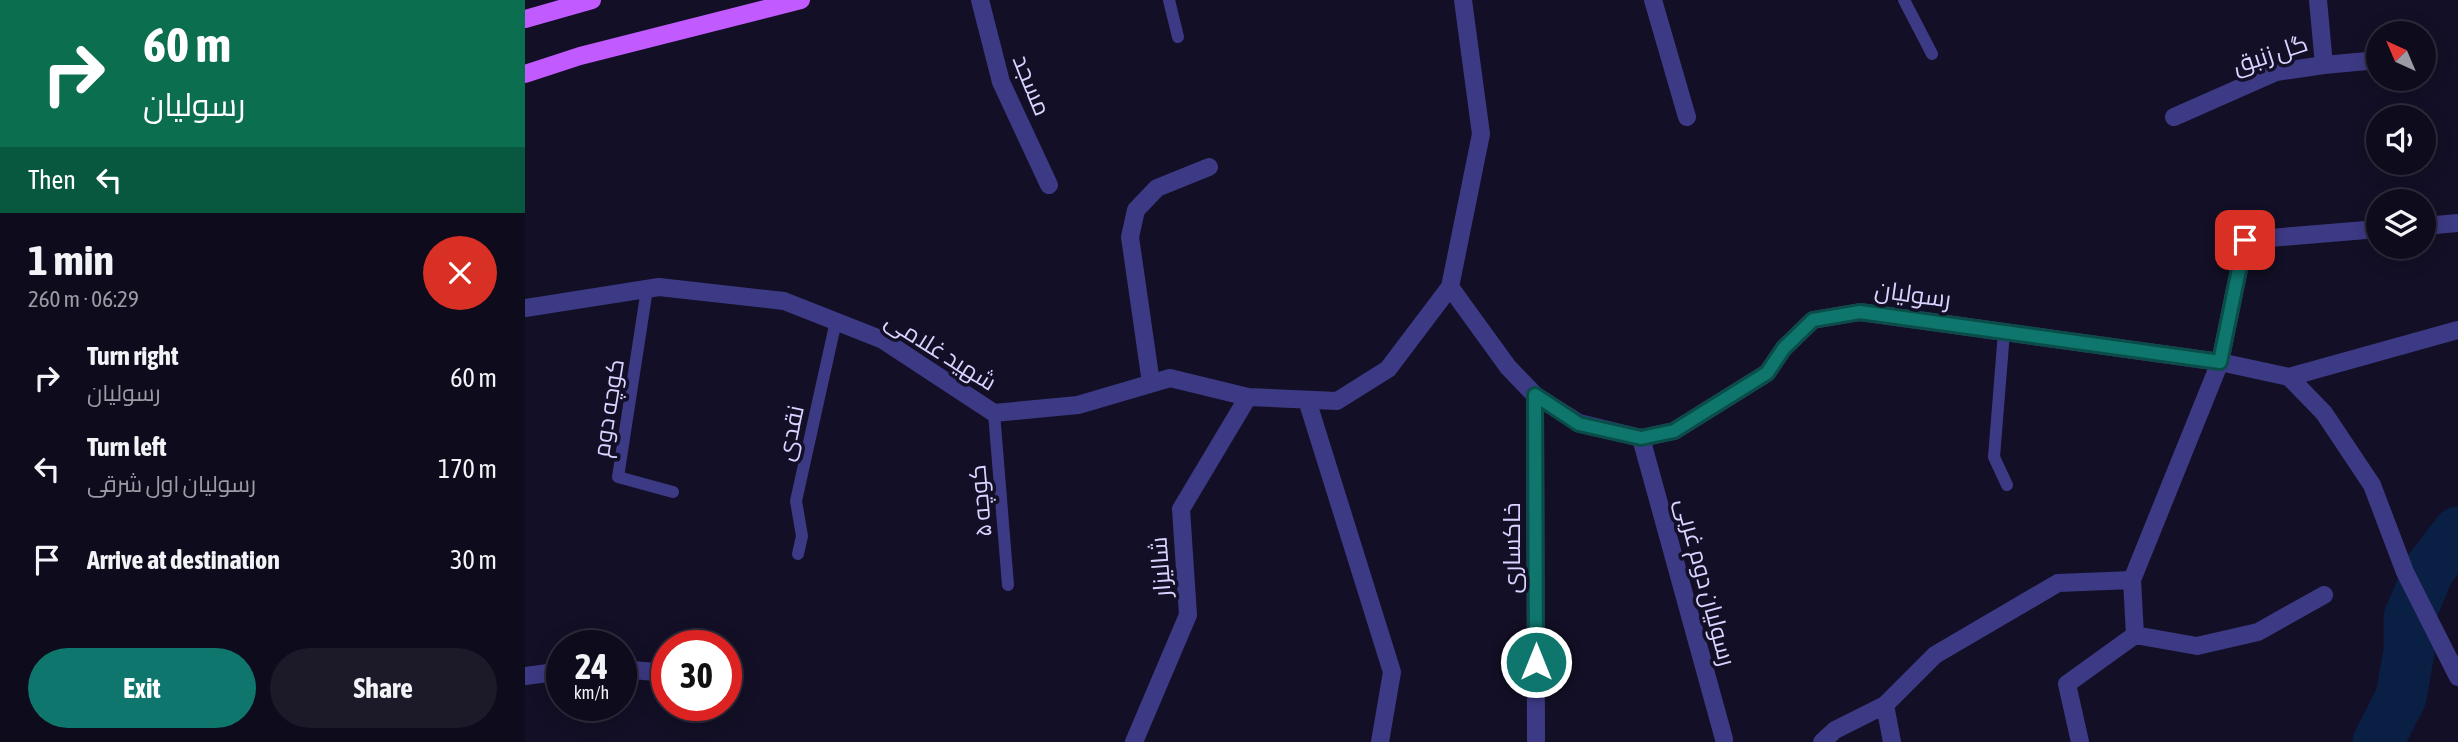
<!DOCTYPE html>
<html lang="en">
<head>
<meta charset="utf-8">
<style>
  body { margin:0; font-family:"Asap Condensed",Cairo,sans-serif; background:#1c1929; color:#f1f3f6; height:100vh; display:flex; flex-direction:column; font-size:26px; white-space:nowrap }
  * { box-sizing:border-box; margin:0 }
  p { font-size:23px; color:#9b9ba3 }
  .icon { flex:none; width:38px; height:38px; fill:none; stroke:currentColor; stroke-width:2; stroke-linecap:round; stroke-linejoin:round }
  .map { position:relative; flex:1; overflow:hidden }
  .drawer { display:flex; flex-direction:column; background:#0e0b1c; width:525px }
  .drawer>* { flex:none }
  .guide { background:#0b6e4f; color:#fff; overflow:hidden }
  .needle { width:46px; rotate:316deg }
  .controls { position:absolute; left:1841px; top:21px; display:grid; gap:14px }
  .controls a { display:grid; place-items:center; width:70px; height:70px; border-radius:50%; background:#0e0b1c; box-shadow:0 4px 18px #0003,0 0 0 2px #2e2b3b; font-size:35px }
  .speed { position:absolute; left:21px; top:630px; display:flex; gap:14px; font-size:35px; font-weight:700; text-align:center }
  .speed>* { display:grid; place-content:center; width:91px; height:91px; border-radius:50%; background:#0e0b1c; box-shadow:0 4px 18px #0003,0 0 0 2px #2e2b3b; line-height:1 }
  .speed small { font-size:18px; font-weight:400 }
  .speed .limit { border:10px solid #d22; background:#fff; color:#111 }
  .pin { position:absolute; display:grid; place-items:center; width:60px; height:60px; color:#fff; margin:-30px; border-radius:14px; box-shadow:0 4px 10px #0006 }
  .me { position:absolute; width:77px; margin:-38px; rotate:0deg; stroke-linejoin:round; filter:drop-shadow(0 0 5px #0008) }
  .turn { display:flex; align-items:center; gap:24px; height:147px; padding:0 28px; font-size:32px }
  .turn .icon { width:91px; height:91px; stroke-width:2.5 }
  .turn b { display:block; font-size:49px; line-height:60px }
  .then { display:flex; align-items:center; height:66px; padding:0 28px; background:#0003; gap:14px; font-size:26px }
  .round { display:grid; place-items:center; flex:none; width:74px; height:74px; border-radius:37px; background:#1c1929 }
  .headline { display:flex; align-items:center; justify-content:space-between; height:119px; padding:0 28px }
  h1 { font-size:42px; font-weight:700; line-height:52px }
  .button { display:flex; gap:14px; margin-top:auto; padding:14px 28px }
  .button a { flex:1; height:80px; border-radius:42px; background:#0f766e; color:#fff; font-size:28px; font-weight:700; line-height:80px; text-align:center }
  .button a+a { background:#1c1929; color:#f1f3f6 }
  ul { padding:0; list-style:none }
  li { display:flex; align-items:center; gap:21px; height:91px; padding:0 28px }
  li div { flex:1 }
  li b { display:block; font-size:26px }
  li em { font-style:normal }
  main { display:flex; flex:1; min-height:0 }
  .map>svg:first-child { display:block }
  .lines { fill:none; stroke-linecap:round; stroke-linejoin:round }
  .river { stroke:#0a1f44; stroke-width:51 }
  .lane { stroke:#3d3a85; stroke-width:12 }
  .street { stroke:#3d3a85; stroke-width:18 }
  .primary { stroke:#c25bff; stroke-width:18 }
  .route-casing { stroke:#0a4d48; stroke-width:18 }
  .route { stroke:#0f766e; stroke-width:12 }
  .labels { text-anchor:middle; dominant-baseline:central; stroke-width:7; stroke-linejoin:round; paint-order:stroke }
  .street-label { font-size:24px; fill:#d9d4ff; stroke:#130f26 }
</style>
</head>
<body>
<main>
<section class="drawer">
<div class="guide">
<div class="turn"><svg class="icon" aria-label="right" viewBox="0 0 24 24"><path d="M7 20v-9h11M14 6l5 5-5 5"/></svg><div><b>60 m</b>رسولیان</div></div>
<div class="then">Then<svg class="icon" aria-label="left" viewBox="0 0 24 24"><path d="M17 20v-9H6M10 6l-5 5 5 5"/></svg></div>
</div>
<div class="headline"><div><h1>1 min</h1><p>260 m · 06:29</p></div><a class="round" style="background:#d93025;color:#fff"><svg class="icon" aria-label="close" viewBox="0 0 24 24"><path d="M6 6l12 12M18 6L6 18"/></svg></a></div>
<ul>
<li><svg class="icon" aria-label="right" viewBox="0 0 24 24"><path d="M7 20v-9h11M14 6l5 5-5 5"/></svg><div><b>Turn right</b><p>رسولیان</p></div><em>60 m</em></li>
<li><svg class="icon" aria-label="left" viewBox="0 0 24 24"><path d="M17 20v-9H6M10 6l-5 5 5 5"/></svg><div><b>Turn left</b><p>رسولیان اول شرقی</p></div><em>170 m</em></li>
<li><svg class="icon" aria-label="arrive" viewBox="0 0 24 24"><path d="M6 21V4h12l-3 4 3 4H6"/></svg><div><b>Arrive at destination</b></div><em>30 m</em></li>
</ul>
<div class="button"><a>Exit</a><a>Share</a></div>
</section>
<div class="map">
<svg width="1933" height="742" viewBox="0 0 1933 742">
  <rect width="100%" height="100%" fill="#130f26"/>
  <g class="lines">
    <!-- river -->
    <path class="river" d="M 1853,742 L 1876,697 L 1884,652 L 1884,618 L 1904,570 L 1933,532"/>
    <!-- lane -->
    <path class="lane" d="M 644,0 L 653,37
      M 1379,0 L 1407,54
      M 122,289 L 93,477 L 148,492
      M 1479,332 L 1469,457 L 1482,485
      M 469,413 L 483,585
      M 273,554 L 277,536 L 271,501 L 311,321"/>
    <!-- street -->
    <path class="street" d="M 455,0 L 476,82 L 524,185
      M 1128,0 L 1162,117
      M 1799,65 L 1853,60
      M 1649,117 L 1751,72 L 1799,65 L 1793,0
      M 1899,226 L 1933,223
      M 925,287 L 983,367 L 1010,395 L 1054,423 L 1116,438 L 1149,431 L 1242,373 L 1259,348 L 1288,320 L 1335,312 L 1695,362 L 1764,377 L 1799,413 L 1847,485 L 1880,572 L 1933,677
      M 0,308 L 134,287 L 259,301 L 358,340 L 469,413 L 553,405 L 645,378 L 723,397 L 812,401 L 863,369 L 925,287 L 956,134 L 938,0
      M 1764,377 L 1933,330
      M 626,383 L 605,237 L 611,210 L 632,188 L 684,167
      M 1010,395 L 1011,742
      M 782,400 L 867,672 L 855,742
      M 1116,438 L 1199,739
      M 1610,635 L 1607,580 L 1695,362 L 1720,240 L 1853,229
      M 96,669 L 142,673
      M 0,676 L 37,671
      M 609,742 L 663,615 L 656,509 L 723,397
      M 1297,742 L 1310,730 L 1360,705
      M 1367,742 L 1360,705 L 1410,655 L 1533,583 L 1607,580
      M 1555,742 L 1542,684 L 1610,635 L 1672,646 L 1733,632 L 1799,595"/>
    <!-- primary -->
    <path class="primary" d="M 0,19 L 67,0
      M 0,74 L 55,56 L 276,0"/>
  </g>
  <g class="lines">
    <defs>
      <path id="route" d="M 1011,662 L 1010,395 L 1054,424 L 1116,438 L 1149,431 L 1242,373 L 1259,348 L 1288,320 L 1335,312 L 1695,362 L 1720,240"/>
    </defs>
    <!-- route casing -->
    <use href="#route" class="route-casing"/>
    <!-- route -->
    <use href="#route" class="route"/>
  </g>
  <g class="labels">
    <!-- street labels -->
    <g class="street-label">
      <text transform="translate(1745 54) rotate(-18)">گل زنبق</text>
      <text transform="translate(507 85) rotate(68)">مسجد</text>
      <text transform="translate(1388 294) rotate(8)">رسولیان</text>
      <text transform="translate(416 351) rotate(32)">شهید غلامی</text>
      <text transform="translate(83 408) rotate(-81)">کوچه دوم</text>
      <text transform="translate(265 433) rotate(-78)">نقدی</text>
      <text transform="translate(455 501) rotate(-95)">کوچه ۵</text>
      <text transform="translate(986 548) rotate(-90)">خاکساری</text>
      <text transform="translate(635 567) rotate(-94)">شالیزار</text>
      <text transform="translate(1181 582) rotate(75)">رسولیان دوم غربی</text>
    </g>
  </g>
</svg>
<div class="controls">
<a><svg class="needle" viewBox="-14 -14 28 28"><path d="M0-13l5 13h-10z" fill="#e53935"/><path d="M0 13l5-13h-10z" fill="#9b9ba3"/></svg></a>
<a><svg class="icon" aria-label="sound" viewBox="0 0 24 24"><path d="M4 9h4l5-4v14l-5-4H4zM17 9q2 3 0 6"/></svg></a>
<a><svg class="icon" aria-label="layers" viewBox="0 0 24 24"><path d="M12 4l9 5-9 5-9-5zM3 14l9 5 9-5"/></svg></a>
</div>
<div class="speed"><div>24<small>km/h</small></div><div class="limit">30</div></div>
<div class="pin" style="left:1720px;top:240px;background:#d93025"><svg class="icon" aria-label="arrive" viewBox="0 0 24 24"><path d="M6 21V4h12l-3 4 3 4H6"/></svg></div>
<svg class="me" style="left:1011px;top:662px" viewBox="-20 -20 40 40"><circle r="17" fill="#0f766e" stroke="#fff" stroke-width="3"/><path d="M0-11L8 9 0 5-8 9z" fill="#fff"/></svg>
</div>
</main>
</body>
</html>
